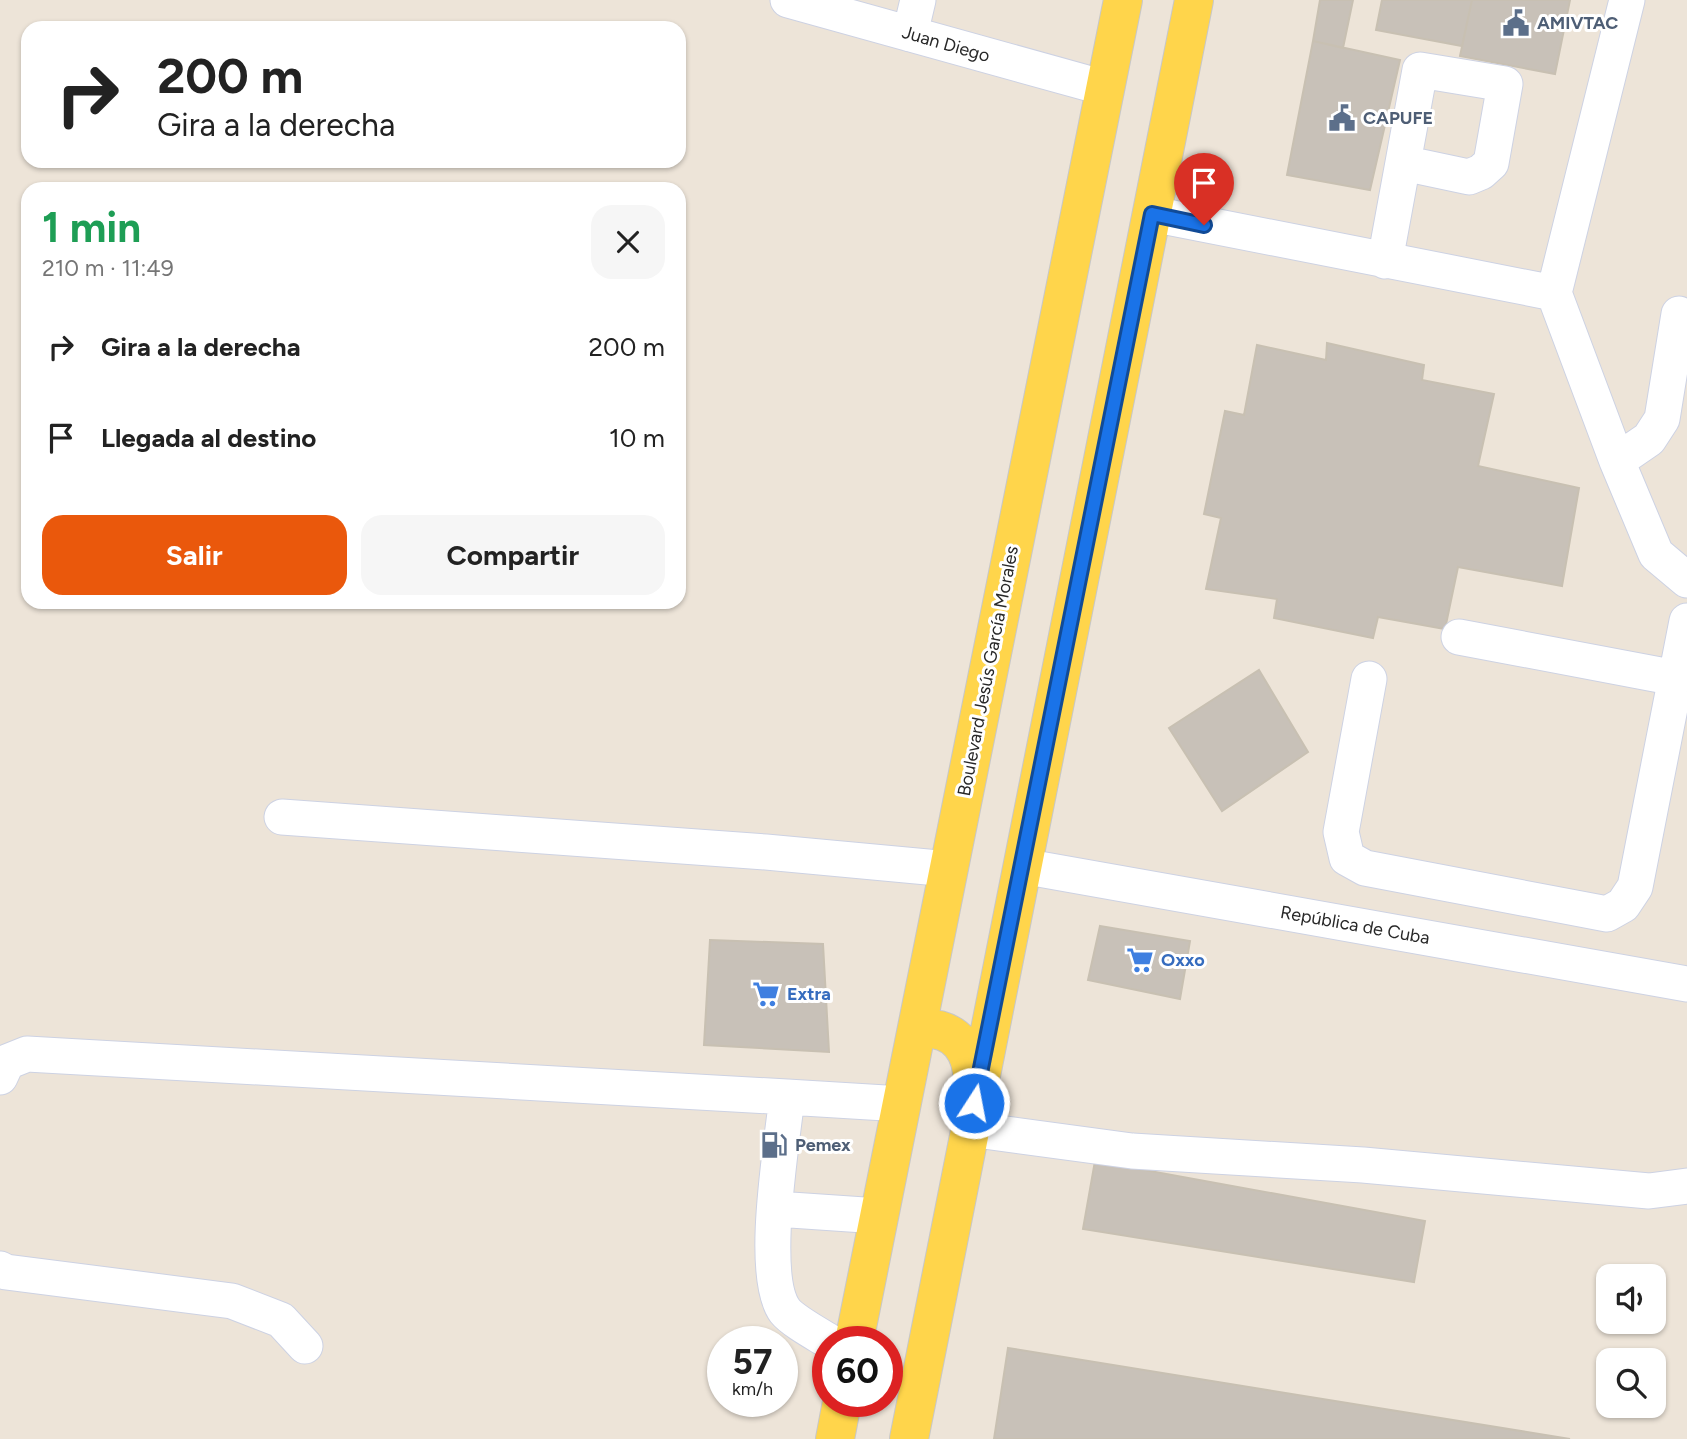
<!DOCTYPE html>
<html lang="es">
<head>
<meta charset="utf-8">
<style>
  body { margin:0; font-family:Figtree,sans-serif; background:#f6f6f6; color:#222; height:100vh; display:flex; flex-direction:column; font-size:26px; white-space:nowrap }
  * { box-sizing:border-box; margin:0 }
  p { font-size:23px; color:#767676 }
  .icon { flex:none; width:38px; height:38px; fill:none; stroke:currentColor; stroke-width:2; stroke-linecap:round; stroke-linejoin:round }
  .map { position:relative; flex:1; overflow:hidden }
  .sheet { position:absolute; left:21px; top:182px; width:665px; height:427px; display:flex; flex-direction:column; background:#fff; border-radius:21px; box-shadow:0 2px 5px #0004 }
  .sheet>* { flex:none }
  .hud { position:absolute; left:21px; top:21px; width:665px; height:147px; border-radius:21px; box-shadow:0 2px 5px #0004; background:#fff; color:#222; overflow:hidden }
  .buttons { position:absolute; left:1596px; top:1264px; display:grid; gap:14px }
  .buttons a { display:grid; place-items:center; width:70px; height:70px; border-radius:14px; background:#fff; box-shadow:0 2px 5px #0004; font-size:35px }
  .speed { position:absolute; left:707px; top:1326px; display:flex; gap:14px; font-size:35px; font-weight:700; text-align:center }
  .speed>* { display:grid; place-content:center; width:91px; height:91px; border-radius:50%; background:#fff; box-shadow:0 2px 5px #0004; line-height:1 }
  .speed small { font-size:18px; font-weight:400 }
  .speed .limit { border:10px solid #d22; background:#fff; color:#111 }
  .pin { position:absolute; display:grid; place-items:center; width:60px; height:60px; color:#fff; margin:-72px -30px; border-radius:50% 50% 50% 0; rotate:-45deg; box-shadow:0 0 7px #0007 }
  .pin .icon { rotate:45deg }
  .me { position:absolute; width:77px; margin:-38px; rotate:11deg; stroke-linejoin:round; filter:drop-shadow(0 0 5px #0008) }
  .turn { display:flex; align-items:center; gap:24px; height:147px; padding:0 21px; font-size:32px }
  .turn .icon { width:91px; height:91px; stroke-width:2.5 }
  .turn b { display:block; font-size:49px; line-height:60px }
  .round { display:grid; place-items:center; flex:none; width:74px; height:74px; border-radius:21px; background:#f6f6f6 }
  .head { display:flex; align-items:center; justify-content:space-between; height:119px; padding:0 21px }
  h1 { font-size:42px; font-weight:700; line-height:52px; color:#1e9e55 }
  .button { display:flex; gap:14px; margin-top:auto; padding:14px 21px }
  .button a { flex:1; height:80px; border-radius:21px; background:#ea580c; color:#fff; font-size:28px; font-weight:700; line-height:80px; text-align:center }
  .button a+a { background:#f6f6f6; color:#222 }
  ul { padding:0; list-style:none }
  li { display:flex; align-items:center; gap:21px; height:91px; padding:0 21px }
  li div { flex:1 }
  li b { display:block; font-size:26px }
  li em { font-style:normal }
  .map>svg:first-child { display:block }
  .building { fill:#c8c1b8; stroke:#c8c0b2; stroke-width:2 }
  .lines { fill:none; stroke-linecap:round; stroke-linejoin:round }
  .minor-casing { stroke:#cdd2e3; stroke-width:37 }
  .major-casing { stroke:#c7c7c7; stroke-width:40 }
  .minor { stroke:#fff; stroke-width:35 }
  .major { stroke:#ffd54b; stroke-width:38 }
  .route-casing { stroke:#114b97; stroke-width:18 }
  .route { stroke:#1a73e8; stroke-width:12 }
  .labels { text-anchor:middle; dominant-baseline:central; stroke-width:6; stroke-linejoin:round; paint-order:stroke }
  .service-label { font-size:18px; font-weight:bold; fill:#4e5e75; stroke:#fff; text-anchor:start }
  .street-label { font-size:18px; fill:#282828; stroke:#fff }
  .shop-label { font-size:18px; font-weight:bold; fill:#366cbe; stroke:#fff; text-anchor:start }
</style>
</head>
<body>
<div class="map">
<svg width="1687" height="1439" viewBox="0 0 1687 1439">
  <rect width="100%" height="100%" fill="#ede4d8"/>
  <!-- building -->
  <path class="building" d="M 1320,0 L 1353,0 L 1343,48 L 1313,41 Z
    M 1382,0 L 1472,0 L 1462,46 L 1376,30 Z
    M 1472,0 L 1570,0 L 1555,74 L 1460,56 Z
    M 1313,41 L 1400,60 L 1370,190 L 1287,175 Z
    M 1327,343 L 1424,365 L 1422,380 L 1494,394 L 1478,466 L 1579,488 L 1562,586 L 1458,567 L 1445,629 L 1378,617 L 1373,638 L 1274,618 L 1277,599 L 1206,589 L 1221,518 L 1204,514 L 1225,411 L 1244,415 L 1257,345 L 1326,360 Z
    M 1259,670 L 1308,752 L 1222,811 L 1169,728 Z
    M 1100,926 L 1190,941 L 1180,999 L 1088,980 Z
    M 710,940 L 823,944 L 829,1052 L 704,1045 Z
    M 1095,1161 L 1425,1221 L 1414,1282 L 1083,1229 Z
    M 1008,1348 L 1570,1439 L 994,1439 Z"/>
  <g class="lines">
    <defs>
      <path id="minor" d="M 788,0 L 1105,88
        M 910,34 L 918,0
        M 1152,214 L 1554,293 L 1617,461 L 1656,554 L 1687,580
        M 1385,261 L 1420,70 L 1505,84 L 1491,163 L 1481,172 L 1469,177 L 1403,163
        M 1554,293 L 1627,0
        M 1617,461 L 1649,439 L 1662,419 L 1679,314
        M 1459,637 L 1676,678
        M 1369,679 L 1341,832 L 1347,858 L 1365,868 L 1607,914 L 1623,905 L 1635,887 L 1687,621
        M 282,817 L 766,852 L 949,869
        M 1022,866 L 1687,984
        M 0,1077 L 7,1062 L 27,1054 L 787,1097
        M 969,1129 L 1132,1151 L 1363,1165 L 1649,1191 L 1687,1186
        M 776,1209 L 879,1216
        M 0,1269 L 6,1272 L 232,1301 L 281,1320 L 305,1346
        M 830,1342 C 819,1335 793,1321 785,1311 C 759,1276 782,1143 787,1097 L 902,1104"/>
      <path id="major" d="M 917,1029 C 957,1025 975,1052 972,1089
        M 854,1342 L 1123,0
        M 835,1439 L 842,1402
        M 909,1439 L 1194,0"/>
    </defs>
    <!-- minor casing -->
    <use href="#minor" class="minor-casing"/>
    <!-- major casing -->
    <use href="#major" class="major-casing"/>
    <!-- minor -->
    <use href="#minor" class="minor"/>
    <!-- major -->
    <use href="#major" class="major"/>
  </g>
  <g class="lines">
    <defs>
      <path id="route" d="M 974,1103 L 1152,214 L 1204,225"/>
    </defs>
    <!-- route casing -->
    <use href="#route" class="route-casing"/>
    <!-- route -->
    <use href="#route" class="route"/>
  </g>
  <!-- icons -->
  <defs>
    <symbol id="civic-bare" viewBox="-9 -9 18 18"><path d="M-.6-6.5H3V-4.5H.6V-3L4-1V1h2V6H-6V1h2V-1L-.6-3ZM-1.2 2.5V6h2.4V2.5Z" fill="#5c6f8a" stroke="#fff" stroke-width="2.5" paint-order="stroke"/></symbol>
    <symbol id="supermarket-bare" viewBox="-9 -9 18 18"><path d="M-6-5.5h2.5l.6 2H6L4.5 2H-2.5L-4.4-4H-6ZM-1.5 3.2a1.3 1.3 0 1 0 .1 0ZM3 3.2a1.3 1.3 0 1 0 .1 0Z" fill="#3f7fe0" stroke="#fff" stroke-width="2.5" paint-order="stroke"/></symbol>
    <symbol id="fuel-bare" viewBox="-9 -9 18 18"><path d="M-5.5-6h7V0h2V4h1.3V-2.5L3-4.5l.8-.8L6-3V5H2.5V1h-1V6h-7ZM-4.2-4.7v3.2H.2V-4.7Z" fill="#5c6f8a" stroke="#fff" stroke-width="2.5" paint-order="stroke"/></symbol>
  </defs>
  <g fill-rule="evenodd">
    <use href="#civic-bare" x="1497" y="4" width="38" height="38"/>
    <use href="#civic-bare" x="1323" y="99" width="38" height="38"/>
    <use href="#supermarket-bare" x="1121" y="941" width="38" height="38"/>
    <use href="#supermarket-bare" x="747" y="975" width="38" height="38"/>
    <use href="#fuel-bare" x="755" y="1126" width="38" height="38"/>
  </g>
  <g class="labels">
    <!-- service labels -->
    <g class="service-label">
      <text x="1537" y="23">AMIVTAC</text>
      <text x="1363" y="118">CAPUFE</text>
      <text x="795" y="1145">Pemex</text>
    </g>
    <!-- street labels -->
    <g class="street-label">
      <text transform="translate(946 44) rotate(16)">Juan Diego</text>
      <text transform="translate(988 671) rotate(-79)">Boulevard Jesús García Morales</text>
      <text transform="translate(1355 925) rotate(10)">República de Cuba</text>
    </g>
    <!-- shop labels -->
    <g class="shop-label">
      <text x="1161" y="960">Oxxo</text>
      <text x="787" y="994">Extra</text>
    </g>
  </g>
</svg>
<div class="buttons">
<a><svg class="icon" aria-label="sound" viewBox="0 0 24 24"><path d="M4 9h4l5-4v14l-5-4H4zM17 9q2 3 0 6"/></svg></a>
<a><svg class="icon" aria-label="search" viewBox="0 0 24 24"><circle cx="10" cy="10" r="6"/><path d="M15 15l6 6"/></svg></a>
</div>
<div class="speed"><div>57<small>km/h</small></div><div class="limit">60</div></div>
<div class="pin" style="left:1204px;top:225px;background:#d93025"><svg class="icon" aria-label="arrive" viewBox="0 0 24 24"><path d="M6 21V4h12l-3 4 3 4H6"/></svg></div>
<svg class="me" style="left:974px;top:1103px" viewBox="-20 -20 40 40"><circle r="17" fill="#1a73e8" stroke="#fff" stroke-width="3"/><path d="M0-11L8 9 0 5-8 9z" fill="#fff"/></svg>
<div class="hud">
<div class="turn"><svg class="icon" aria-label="right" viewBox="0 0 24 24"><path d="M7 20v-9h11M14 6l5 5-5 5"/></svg><div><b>200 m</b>Gira a la derecha</div></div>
</div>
<section class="sheet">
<div class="head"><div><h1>1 min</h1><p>210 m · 11:49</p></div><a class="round"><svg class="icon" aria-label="close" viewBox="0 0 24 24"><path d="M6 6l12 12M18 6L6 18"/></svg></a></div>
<ul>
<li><svg class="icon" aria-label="right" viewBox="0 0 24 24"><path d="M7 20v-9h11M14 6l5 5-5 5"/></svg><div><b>Gira a la derecha</b></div><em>200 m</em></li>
<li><svg class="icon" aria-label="arrive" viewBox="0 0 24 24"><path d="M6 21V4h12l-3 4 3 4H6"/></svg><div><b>Llegada al destino</b></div><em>10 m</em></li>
</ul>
<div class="button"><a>Salir</a><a>Compartir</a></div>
</section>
</div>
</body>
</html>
